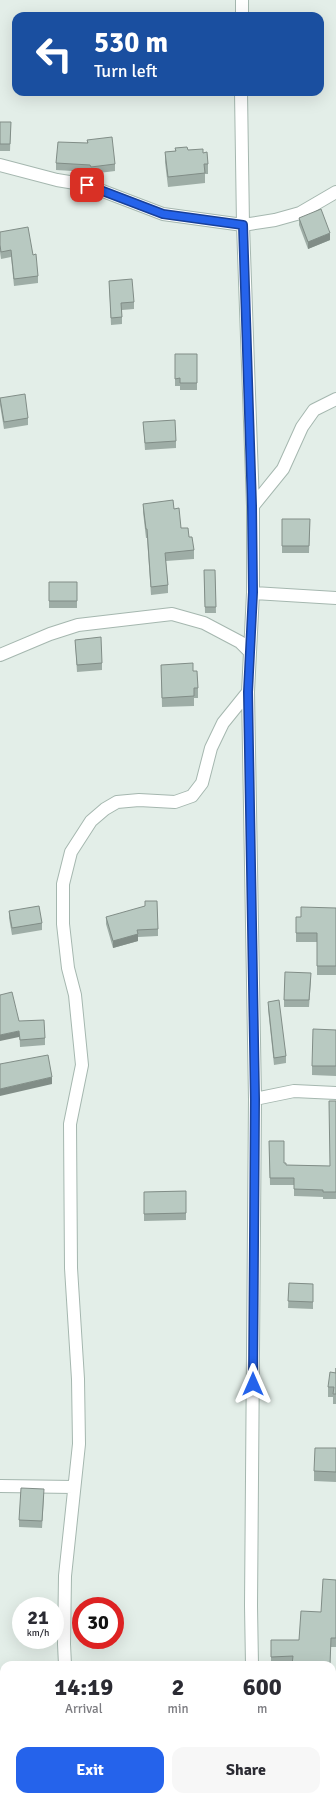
<!DOCTYPE html>
<html lang="en">
<head>
<meta charset="utf-8">
<style>
  body { margin:0; font-family:Signika,sans-serif; background:#f7f7f7; color:#2b2b33; height:100vh; display:flex; flex-direction:column; font-size:15px; white-space:nowrap }
  * { box-sizing:border-box; margin:0 }
  p { font-size:13px; color:#7c7c81 }
  .icon { flex:none; width:22px; height:22px; fill:none; stroke:currentColor; stroke-width:2; stroke-linecap:round; stroke-linejoin:round }
  .map { position:relative; flex:1; overflow:hidden }
  .panel { position:absolute; left:0px; top:1661px; width:336px; height:140px; display:flex; flex-direction:column; background:#fff; border-radius:12px 12px 0 0; box-shadow:0 4px 16px #0002 }
  .panel>* { flex:none }
  .banner { position:absolute; left:12px; top:12px; width:312px; height:84px; border-radius:12px; box-shadow:0 4px 16px #0002; background:#1a4fa0; color:#fff; overflow:hidden }
  .speed { position:absolute; left:12px; top:1597px; display:flex; gap:8px; font-size:20px; font-weight:700; text-align:center }
  .speed>* { display:grid; place-content:center; width:52px; height:52px; border-radius:50%; background:#fff; box-shadow:0 4px 16px #0002; line-height:1 }
  .speed small { font-size:10px; font-weight:400 }
  .speed .limit { border:6px solid #d22; background:#fff; color:#111 }
  .pin { position:absolute; display:grid; place-items:center; width:34px; height:34px; color:#fff; margin:-17px; border-radius:8px; box-shadow:0 2px 6px #0006 }
  .me { position:absolute; width:44px; margin:-22px; rotate:0deg; stroke-linejoin:round; filter:drop-shadow(0 0 3px #0008) }
  .turn { display:flex; align-items:center; gap:14px; height:84px; padding:0 16px; font-size:18px }
  .turn .icon { width:52px; height:52px; stroke-width:2.5 }
  .turn b { display:block; font-size:28px; line-height:34px }
  .eta { display:flex; justify-content:space-evenly; align-items:center; height:68px; text-align:center }
  .eta b { font-size:24px; font-weight:700; line-height:28px }
  .cta { display:flex; gap:8px; margin-top:auto; padding:8px 16px }
  .cta a { flex:1; height:46px; border-radius:12px; background:#2563eb; color:#fff; font-size:16px; font-weight:700; line-height:46px; text-align:center }
  .cta a+a { background:#f7f7f7; color:#2b2b33 }
  .map>svg:first-child { display:block }
  .lines { fill:none; stroke-linecap:round; stroke-linejoin:round }
  .minor-casing { stroke:#a5b7af; stroke-width:14 }
  .minor { stroke:#fff; stroke-width:12 }
  .wall { fill:#9eada6 }
  .shaded-wall { fill:#818d87 }
  .building { fill:#b8c9c1; stroke:#818d87 }
  .route-casing { stroke:#184099; stroke-width:10 }
  .route { stroke:#2563eb; stroke-width:7 }
</style>
</head>
<body>
<div class="map">
<svg width="336" height="1801" viewBox="0 0 336 1801">
  <rect width="100%" height="100%" fill="#e3eee8"/>
  <g class="lines">
    <defs>
      <path id="minor" d="M 242,16 L 242,0
        M 241,92 L 243,225 L 253,506 L 253,593 L 248,692 L 255,1099 L 251,1606 L 252,1665
        M 0,165 L 57,180 L 87,185 L 163,214 L 243,225 L 275,220 L 300,213 L 336,192
        M 253,506 L 283,469 L 302,427 L 314,410 L 336,399
        M 253,593 L 336,598
        M 0,655 L 50,634 L 78,625 L 172,614 L 204,623 L 240,642 L 250,652
        M 255,1099 L 294,1091 L 336,1093
        M 0,1486 L 74,1487
        M 65,1665 L 64,1644 L 65,1576 L 79,1444 L 78,1379 L 71,1268 L 70,1124 L 82,1065 L 75,995 L 68,968 L 63,924 L 63,884 L 71,852 L 91,821 L 105,809 L 117,802 L 139,800 L 175,802 L 192,796 L 202,783 L 211,748 L 223,723 L 248,692
        M 72,1797 L 72,1801
        M 249,1797 L 250,1801"/>
    </defs>
    <!-- minor casing -->
    <use href="#minor" class="minor-casing"/>
    <!-- minor -->
    <use href="#minor" class="minor"/>
  </g>
  <!-- wall -->
  <path class="wall" d="M 0,122 L 11,122 L 10,151 L 0,151 Z
    M 87,140 L 115,164 L 115,171 L 91,174 L 90,172 L 56,170 L 56,163 L 87,143 Z
    M 175,148 L 203,153 L 208,164 L 208,174 L 205,174 L 205,183 L 168,187 L 165,162 L 165,152 L 175,151 Z
    M 299,218 L 330,240 L 308,249 L 299,225 Z
    M 0,232 L 33,255 L 38,276 L 38,283 L 14,286 L 11,257 L 1,259 L 0,252 Z
    M 109,281 L 134,302 L 134,309 L 122,310 L 122,324 L 111,325 Z
    M 175,354 L 197,354 L 197,390 L 180,390 L 180,386 L 175,386 Z
    M 0,398 L 28,418 L 28,425 L 4,429 L 0,405 Z
    M 143,422 L 176,441 L 176,448 L 145,450 Z
    M 143,504 L 174,509 L 181,528 L 189,537 L 194,550 L 194,559 L 166,561 L 168,585 L 168,593 L 151,595 L 147,538 L 146,538 L 143,512 Z
    M 282,519 L 310,519 L 309,553 L 282,553 Z
    M 204,570 L 215,570 L 216,613 L 205,613 Z
    M 49,582 L 77,582 L 77,608 L 49,608 Z
    M 75,640 L 102,663 L 102,670 L 77,672 Z
    M 161,665 L 193,671 L 198,688 L 198,698 L 194,698 L 194,706 L 162,707 Z
    M 336,908 L 336,975 L 317,975 L 317,942 L 296,942 L 296,917 L 301,917 Z
    M 9,911 L 42,923 L 42,930 L 12,935 L 9,918 Z
    M 106,917 L 158,929 L 158,936 L 138,937 L 138,941 L 113,948 L 106,924 Z
    M 311,980 L 309,1007 L 284,1007 L 284,1000 Z
    M 268,1002 L 286,1056 L 286,1063 L 274,1065 L 268,1009 Z
    M 19,1021 L 45,1038 L 45,1045 L 20,1047 Z
    M 336,1030 L 336,1076 L 312,1075 L 312,1066 Z
    M 336,1101 L 336,1199 L 323,1199 L 323,1197 L 294,1196 L 294,1185 L 270,1185 L 269,1141 L 284,1163 L 286,1165 L 330,1166 Z
    M 186,1191 L 186,1220 L 144,1221 L 144,1192 Z
    M 289,1283 L 313,1284 L 313,1309 L 288,1308 Z
    M 336,1368 L 336,1404 L 333,1404 L 333,1397 L 328,1397 L 328,1387 L 336,1373 Z
    M 336,1448 L 336,1482 L 314,1481 L 314,1471 Z
    M 44,1496 L 42,1528 L 19,1527 L 19,1520 Z
    M 336,1580 L 336,1647 L 331,1647 L 292,1665 L 271,1665 L 271,1640 L 299,1640 L 321,1612 Z"/>
  <!-- shaded-wall -->
  <path class="shaded-wall" d="M 330,233 L 330,240 L 308,249 L 308,242 Z
    M 138,934 L 138,941 L 113,948 L 113,941 Z
    M 19,1031 L 19,1037 L 0,1041 L 0,1035 Z
    M 52,1077 L 52,1084 L 0,1096 L 0,1089 Z"/>
  <!-- building -->
  <path class="building" d="M 0,122 L 11,122 L 10,144 L 0,144 Z
    M 112,137 L 115,164 L 91,167 L 90,165 L 56,163 L 58,142 L 88,143 L 87,140 Z
    M 187,147 L 188,150 L 203,149 L 203,153 L 207,152 L 208,164 L 204,164 L 205,173 L 168,177 L 165,152 L 176,151 L 175,148 Z
    M 321,209 L 330,233 L 308,242 L 299,218 Z
    M 28,227 L 33,255 L 36,254 L 38,276 L 14,279 L 11,250 L 1,252 L 0,245 L 0,232 Z
    M 132,279 L 134,302 L 121,303 L 122,317 L 111,318 L 109,281 Z
    M 175,354 L 197,354 L 197,383 L 180,383 L 180,378 L 175,379 Z
    M 25,394 L 28,418 L 4,422 L 0,398 Z
    M 175,420 L 176,441 L 145,443 L 143,422 Z
    M 173,500 L 174,509 L 179,508 L 181,528 L 188,528 L 189,537 L 192,537 L 194,550 L 165,553 L 168,585 L 151,587 L 147,529 L 146,529 L 143,504 Z
    M 282,519 L 310,519 L 309,546 L 282,546 Z
    M 204,570 L 215,570 L 216,607 L 205,607 Z
    M 49,582 L 77,582 L 77,601 L 49,601 Z
    M 101,637 L 102,663 L 77,665 L 75,640 Z
    M 193,663 L 193,671 L 197,671 L 198,688 L 194,688 L 194,696 L 162,698 L 161,665 Z
    M 145,901 L 157,901 L 158,929 L 137,930 L 138,934 L 113,941 L 106,917 L 145,906 Z
    M 39,906 L 42,923 L 12,928 L 9,911 Z
    M 301,907 L 336,908 L 336,966 L 317,966 L 317,933 L 296,933 L 296,917 L 301,917 Z
    M 285,972 L 311,973 L 309,1000 L 284,1000 Z
    M 12,992 L 19,1021 L 44,1020 L 45,1038 L 20,1040 L 19,1031 L 0,1035 L 0,995 Z
    M 279,1000 L 286,1056 L 274,1058 L 268,1002 Z
    M 313,1029 L 336,1030 L 336,1066 L 312,1066 Z
    M 48,1055 L 52,1077 L 0,1089 L 0,1064 Z
    M 329,1101 L 336,1101 L 336,1192 L 323,1192 L 323,1190 L 294,1189 L 294,1178 L 270,1178 L 269,1141 L 284,1141 L 284,1163 L 286,1163 L 286,1165 L 330,1166 Z
    M 186,1191 L 186,1213 L 144,1214 L 144,1192 Z
    M 289,1283 L 313,1284 L 313,1302 L 288,1301 Z
    M 336,1368 L 336,1394 L 333,1394 L 334,1387 L 328,1387 L 330,1372 L 336,1373 Z
    M 315,1448 L 336,1448 L 336,1472 L 314,1471 Z
    M 21,1488 L 44,1489 L 42,1521 L 19,1520 Z
    M 323,1579 L 336,1580 L 336,1638 L 331,1638 L 330,1665 L 292,1665 L 293,1656 L 271,1657 L 271,1640 L 299,1640 L 301,1611 L 321,1612 Z"/>
  <g class="lines">
    <defs>
      <path id="route" d="M 87,185 L 163,214 L 243,225 L 252,506 L 253,592 L 248,692 L 255,1099 L 253,1384"/>
    </defs>
    <!-- route casing -->
    <use href="#route" class="route-casing"/>
    <!-- route -->
    <use href="#route" class="route"/>
  </g>
</svg>
<div class="speed"><div>21<small>km/h</small></div><div class="limit">30</div></div>
<div class="pin" style="left:87px;top:185px;background:#d93025"><svg class="icon" aria-label="arrive" viewBox="0 0 24 24"><path d="M6 21V4h12l-3 4 3 4H6"/></svg></div>
<svg class="me" style="left:253px;top:1384px" viewBox="-20 -20 40 40"><path d="M0-17L14 15 0 8-14 15z" fill="#2563eb" stroke="#fff" stroke-width="4"/></svg>
<div class="banner">
<div class="turn"><svg class="icon" aria-label="left" viewBox="0 0 24 24"><path d="M17 20v-9H6M10 6l-5 5 5 5"/></svg><div><b>530 m</b>Turn left</div></div>
</div>
<section class="panel">
<div class="eta">
<div><b>14:19</b><p>Arrival</p></div>
<div><b>2</b><p>min</p></div>
<div><b>600</b><p>m</p></div>
</div>
<div class="cta"><a>Exit</a><a>Share</a></div>
</section>
</div>
</body>
</html>
